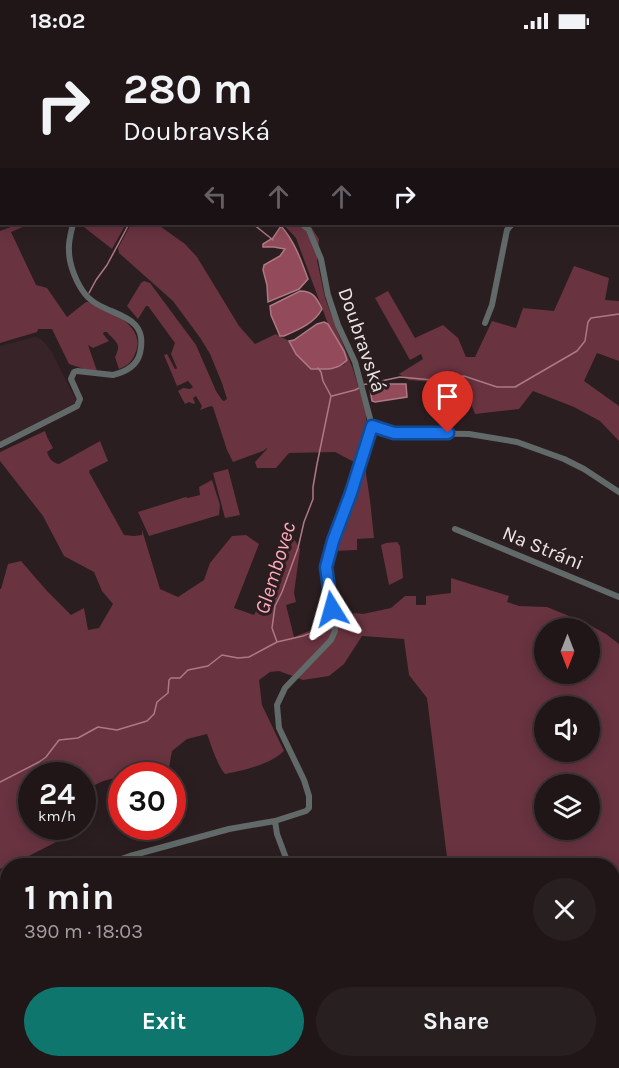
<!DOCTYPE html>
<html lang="en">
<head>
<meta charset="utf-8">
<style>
  body { margin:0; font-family:Karla,sans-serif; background:#281f21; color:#f1f3f6; height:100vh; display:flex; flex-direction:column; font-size:22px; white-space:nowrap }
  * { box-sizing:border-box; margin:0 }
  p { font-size:20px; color:#a29fa2 }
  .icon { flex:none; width:33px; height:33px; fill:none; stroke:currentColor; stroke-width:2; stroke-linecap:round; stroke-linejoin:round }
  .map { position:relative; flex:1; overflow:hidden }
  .panel { position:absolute; left:0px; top:816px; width:620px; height:210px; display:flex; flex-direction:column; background:#201618; border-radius:24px 24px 0 0; box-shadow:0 3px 15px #0003,0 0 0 2px #3d3537 }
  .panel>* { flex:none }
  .guide { position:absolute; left:0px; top:0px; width:620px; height:183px; box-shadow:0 3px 15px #0003,0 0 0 2px #3d3537; background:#201618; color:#f1f3f6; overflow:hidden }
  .needle { width:39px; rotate:180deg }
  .buttons { position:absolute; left:534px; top:576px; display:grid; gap:12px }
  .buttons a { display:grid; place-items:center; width:66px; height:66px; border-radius:50%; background:#201618; box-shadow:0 3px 15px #0003,0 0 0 2px #3d3537; font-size:30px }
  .speed { position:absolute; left:18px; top:720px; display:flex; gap:12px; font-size:30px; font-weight:700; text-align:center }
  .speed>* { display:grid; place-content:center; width:78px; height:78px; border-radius:50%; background:#201618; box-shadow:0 3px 15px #0003,0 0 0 2px #3d3537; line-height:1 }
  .speed small { font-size:15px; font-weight:400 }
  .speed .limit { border:9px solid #d22; background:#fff; color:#111 }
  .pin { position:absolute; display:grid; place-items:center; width:51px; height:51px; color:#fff; margin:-62px -26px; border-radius:50% 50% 50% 0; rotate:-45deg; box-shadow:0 0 6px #0007 }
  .pin .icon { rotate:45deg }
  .me { position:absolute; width:66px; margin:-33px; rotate:352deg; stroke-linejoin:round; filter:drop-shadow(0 0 4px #0008) }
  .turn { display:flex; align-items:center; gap:21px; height:126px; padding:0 24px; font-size:27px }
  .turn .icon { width:78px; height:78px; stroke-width:2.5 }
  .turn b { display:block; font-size:42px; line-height:51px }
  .lanes { display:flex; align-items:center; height:57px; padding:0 24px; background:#0003; justify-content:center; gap:30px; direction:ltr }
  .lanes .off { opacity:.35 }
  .round { display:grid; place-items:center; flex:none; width:63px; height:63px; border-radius:32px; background:#281f21 }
  .headline { display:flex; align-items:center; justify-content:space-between; height:102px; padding:0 24px }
  h1 { font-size:36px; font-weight:700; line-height:45px }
  .action { display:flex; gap:12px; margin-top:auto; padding:12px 24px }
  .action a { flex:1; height:69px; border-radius:36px; background:#0f766e; color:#fff; font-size:24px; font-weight:700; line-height:69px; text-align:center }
  .action a+a { background:#281f21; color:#f1f3f6 }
  .status { display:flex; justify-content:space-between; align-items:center; height:42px; padding:0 30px; background:#201618; direction:ltr }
  .status svg { height:16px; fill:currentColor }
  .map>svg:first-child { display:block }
  .built { fill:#382428 }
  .green { fill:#693340; fill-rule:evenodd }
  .water { fill:#934b5c; stroke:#ae7985; stroke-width:1.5 }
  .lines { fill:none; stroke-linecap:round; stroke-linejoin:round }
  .stream { stroke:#ae7985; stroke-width:1.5 }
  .minor { stroke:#616969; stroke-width:6 }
  .route-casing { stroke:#114b97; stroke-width:15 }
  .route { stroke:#1a73e8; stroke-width:10 }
  .labels { text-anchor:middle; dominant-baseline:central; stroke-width:6; stroke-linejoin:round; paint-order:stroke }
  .street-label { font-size:20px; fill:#eee5e6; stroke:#2b1e20 }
  .water-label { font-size:21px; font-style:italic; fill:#fab; stroke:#2b1e20 }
</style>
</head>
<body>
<div class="status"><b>18:02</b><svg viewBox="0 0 49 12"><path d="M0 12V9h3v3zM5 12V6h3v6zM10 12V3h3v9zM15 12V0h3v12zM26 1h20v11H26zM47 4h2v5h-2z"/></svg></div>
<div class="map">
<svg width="619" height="1026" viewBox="0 0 619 1026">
  <rect width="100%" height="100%" fill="#2b1e20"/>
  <!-- built -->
  <path class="built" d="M 35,295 L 41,297 L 51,309 L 76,358 L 75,361 L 0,400 L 0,304 Z"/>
  <!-- green -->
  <path class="green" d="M 19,182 L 30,182 L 11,190 L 36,243 L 47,246 L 67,275 L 86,260 L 88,260 C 109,268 148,284 135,312 C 132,320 127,324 119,327 L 115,315 C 122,301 116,301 107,290 L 104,290 L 103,292 L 109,299 L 93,306 L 88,303 L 97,329 L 84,327 L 69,322 L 52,287 L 38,287 L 37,290 L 0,301 L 0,189 Z
    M 80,182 L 126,182 L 112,207 Z
    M 131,182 L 157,182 L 185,202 L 197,215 L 239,284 L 255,302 L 276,292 L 289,299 L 296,312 L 334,327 L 345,322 L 344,309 L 328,282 L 296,196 L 283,182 L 309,182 L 319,197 L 317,218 L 325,256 L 339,293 L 353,327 L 366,371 L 367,388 L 356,421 L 335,410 L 289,411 L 276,426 L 257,426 L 255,420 L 267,407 L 267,406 L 263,409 L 233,420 L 227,408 L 213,365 L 211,364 L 200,368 L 202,364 L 196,354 L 193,356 L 195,361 L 194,362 L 189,360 L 185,362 L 178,349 L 183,346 L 190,347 L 193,345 L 188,339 L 177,344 L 164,313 L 167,312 L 175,327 L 176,327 L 177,326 L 171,312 L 175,301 L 148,264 L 146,264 L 138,277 L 127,264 L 141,241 L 144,239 L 150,241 L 196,303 L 216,349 L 222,358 L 224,359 L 227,357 L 222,341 L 210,312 L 201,297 L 173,259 L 119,211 L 118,206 Z
    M 574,224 L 609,236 L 605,258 L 619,259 L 619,319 L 597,311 L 584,339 L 619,364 L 619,399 L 600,379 L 574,365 L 533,349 L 519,367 L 475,372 L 464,343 L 409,338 L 399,332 L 423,317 L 421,312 L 410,318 L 375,256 L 388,249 L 415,296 L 443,283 L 458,296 L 466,315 L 475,315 L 492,279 L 516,286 L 523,266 L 554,269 Z
    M 45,389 L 47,395 L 53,406 L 47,410 C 49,416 52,421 59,422 L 100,399 L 108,419 L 90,428 L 89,430 L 124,493 L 134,494 L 142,493 L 142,488 L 160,547 L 178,555 L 204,538 L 210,521 L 232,494 L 246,493 L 259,502 L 234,566 L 254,573 L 294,497 L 300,507 L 294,551 L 296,560 L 286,563 L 294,595 L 354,571 L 363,572 L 391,566 L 405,554 L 416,554 L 416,563 L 426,563 L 426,554 L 451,551 L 451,536 L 509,554 L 507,560 L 519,564 L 547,565 L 586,581 L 606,592 L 619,602 L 619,871 L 616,879 L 619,879 L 619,947 L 614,974 L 619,975 L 619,1026 L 437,1026 L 440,1018 L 612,1018 L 612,824 L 448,823 L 427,656 L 409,633 L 404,597 L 362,594 L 344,622 L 329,634 L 303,638 L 279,629 L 270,630 L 259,638 L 262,663 L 284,709 C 269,723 244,728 225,732 C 216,721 212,705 207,692 L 187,697 L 172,709 L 169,726 L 161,733 L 122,734 L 121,736 C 109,736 97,740 88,748 L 88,763 L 83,781 L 82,734 L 32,734 L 32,784 L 79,785 L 70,793 L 11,823 L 0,827 L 0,547 L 1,547 L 8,522 L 21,519 L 47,549 L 71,573 L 84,566 L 88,588 L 99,586 L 113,562 L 102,549 L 94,530 L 64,514 L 43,474 L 0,419 L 0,410 ZM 544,586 L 590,586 L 590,632 L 544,632 ZM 544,664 L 590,664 L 590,710 L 544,710 ZM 544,742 L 590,742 L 590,788 L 544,788 Z
    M 362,425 L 365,425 L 370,458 L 374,496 L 357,497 L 357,508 L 334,509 Z
    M 228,427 L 240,473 L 225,476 L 213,431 Z
    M 212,438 L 220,463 L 219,473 L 149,494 L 138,470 L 186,455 L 188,456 L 200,453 L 199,445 Z
    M 397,500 L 400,504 L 403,536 L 389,543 L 381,503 L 386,501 Z"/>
  <!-- water -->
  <path class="water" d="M 281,184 C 295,200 301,218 308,237 L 299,247 L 268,260 L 267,243 L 263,228 L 264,223 L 280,214 L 285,207 L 274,205 L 263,205 L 263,202 L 273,196 Z
    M 300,249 C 313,249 317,256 322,267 C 315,281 298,288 284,294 L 280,294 L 271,273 L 270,264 Z
    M 324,280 L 328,282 L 344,309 L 347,318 C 337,329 325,327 311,327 L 296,312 L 289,299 L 294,298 L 317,282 Z
    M 374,342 L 406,342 L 407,355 L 375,360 L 372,359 L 370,347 Z"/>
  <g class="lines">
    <!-- stream -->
    <path class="stream" d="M 224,2 L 225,0
      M 253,182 L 273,198
      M 89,251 L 96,238 L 107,223 L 129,182
      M 362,343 L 400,335 L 443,339 L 451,335 L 464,334 L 497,345 L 515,345 L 577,309 L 585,299 L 588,280 L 591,276 L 619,272
      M 332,354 L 355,348 L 359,346
      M 277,600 L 303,594 L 329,584 L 333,584
      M 0,740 L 39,720 L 46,715 L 59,698 L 78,696 L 98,685 L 117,688 L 147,679 L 154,672 L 157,660 L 168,651 L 169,638 L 171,636 L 180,636 L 188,628 L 208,624 L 222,613 L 238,616 L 249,615 L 277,600 L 272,586 L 275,564 L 282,550 L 298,506 L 304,480 L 313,457 L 313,445 L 317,422 L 331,354 L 323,339 L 321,330 L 318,326"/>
    <!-- minor -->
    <path class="minor" d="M 341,0 L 342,2
      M 249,2 L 250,0
      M 293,2 L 295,0
      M 507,2 L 509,0
      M 0,42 L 2,42
      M 618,126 L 619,125
      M 302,182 L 309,188 L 321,217 L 328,253 L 338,283 L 355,320 L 372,384 L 394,391 L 469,392 L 517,400 L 564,417 L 584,427 L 619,450
      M 485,281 L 492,263 L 507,188 L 512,182
      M 0,403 L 77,364 L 80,357 L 71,337 L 74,330 L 77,329 L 113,333 C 125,330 137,324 140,311 C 150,268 104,276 85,252 C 77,242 69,223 69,209 C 68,200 71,191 73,182
      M 455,487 L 619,555
      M 101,824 L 130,814 L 229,787 L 275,779
      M 289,824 L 277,792 L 275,779 L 306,769 L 309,766 L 309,754 L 304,738 L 279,686 L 277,663 L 285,646 L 331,598 L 335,589 L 326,525 L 333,499 L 351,451 L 372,384
      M 0,854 L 8,851
      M 612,874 L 619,860
      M 0,923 L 8,925
      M 0,999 L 8,997"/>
  </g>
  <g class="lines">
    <defs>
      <path id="route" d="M 332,567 L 326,525 L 333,499 L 351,451 L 372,384 L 394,391 L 448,391"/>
    </defs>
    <!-- route casing -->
    <use href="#route" class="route-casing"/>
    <!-- route -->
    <use href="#route" class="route"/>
  </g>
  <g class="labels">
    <!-- street labels -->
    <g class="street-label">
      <text transform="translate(362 298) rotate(71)">Doubravská</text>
      <text transform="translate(543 506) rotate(22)">Na Stráni</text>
    </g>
    <!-- water labels -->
    <g class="water-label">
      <text transform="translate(275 526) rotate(-73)">Glembovec</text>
    </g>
  </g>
</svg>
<div class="buttons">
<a><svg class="needle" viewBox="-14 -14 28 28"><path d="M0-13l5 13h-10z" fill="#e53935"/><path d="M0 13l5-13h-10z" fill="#a29fa2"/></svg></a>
<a><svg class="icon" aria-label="sound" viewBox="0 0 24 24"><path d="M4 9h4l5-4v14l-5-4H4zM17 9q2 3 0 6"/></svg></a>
<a><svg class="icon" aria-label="layers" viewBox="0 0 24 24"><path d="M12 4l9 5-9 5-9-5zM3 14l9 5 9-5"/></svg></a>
</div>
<div class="speed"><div>24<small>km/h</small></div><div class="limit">30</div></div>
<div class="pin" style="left:448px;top:391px;background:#d93025"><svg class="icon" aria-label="arrive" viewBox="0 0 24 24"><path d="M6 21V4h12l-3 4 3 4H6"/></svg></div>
<svg class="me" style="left:332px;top:567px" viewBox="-20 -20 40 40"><path d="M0-17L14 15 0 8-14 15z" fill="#1a73e8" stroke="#fff" stroke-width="4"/></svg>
<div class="guide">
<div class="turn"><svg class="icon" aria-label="right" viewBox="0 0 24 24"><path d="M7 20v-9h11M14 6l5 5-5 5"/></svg><div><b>280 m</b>Doubravská</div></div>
<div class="lanes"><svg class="icon off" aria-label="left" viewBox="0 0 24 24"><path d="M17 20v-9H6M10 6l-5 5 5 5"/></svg><svg class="icon off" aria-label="ahead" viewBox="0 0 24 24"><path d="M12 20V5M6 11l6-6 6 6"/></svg><svg class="icon off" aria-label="ahead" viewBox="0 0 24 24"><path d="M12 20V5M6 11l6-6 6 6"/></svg><svg class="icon" aria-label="right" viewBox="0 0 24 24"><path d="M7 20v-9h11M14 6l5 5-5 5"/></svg></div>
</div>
<section class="panel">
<div class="headline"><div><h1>1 min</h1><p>390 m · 18:03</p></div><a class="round"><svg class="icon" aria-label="close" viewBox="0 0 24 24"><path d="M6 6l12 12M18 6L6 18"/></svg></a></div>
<div class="action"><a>Exit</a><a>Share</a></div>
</section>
</div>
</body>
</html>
